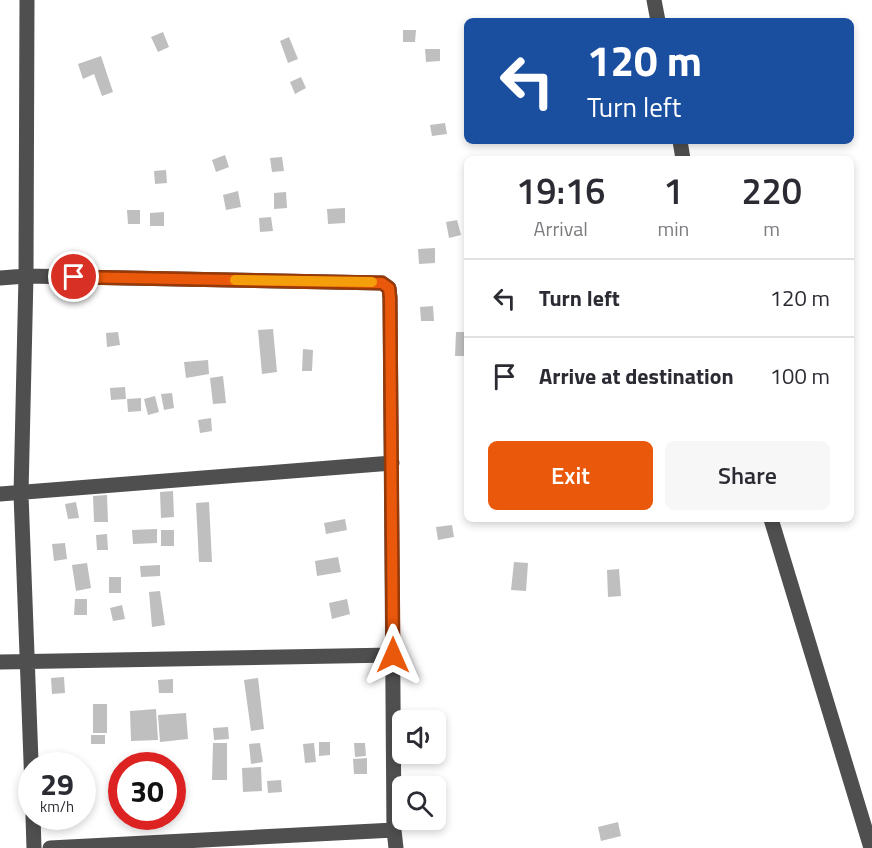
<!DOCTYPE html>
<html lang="en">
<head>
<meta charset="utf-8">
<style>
  body { margin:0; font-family:"Titillium Web",sans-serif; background:#f7f7f7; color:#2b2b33; height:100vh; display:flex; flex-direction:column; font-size:22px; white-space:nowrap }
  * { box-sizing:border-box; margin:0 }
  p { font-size:20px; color:#7c7c81 }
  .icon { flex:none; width:33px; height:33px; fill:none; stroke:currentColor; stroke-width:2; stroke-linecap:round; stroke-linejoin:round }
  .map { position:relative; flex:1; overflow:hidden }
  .panel { position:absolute; left:464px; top:156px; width:390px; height:366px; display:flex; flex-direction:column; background:#fff; border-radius:9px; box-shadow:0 3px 9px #0003 }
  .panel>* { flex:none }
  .top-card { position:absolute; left:464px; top:18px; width:390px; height:126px; border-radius:9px; box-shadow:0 3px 9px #0003; background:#1a4fa0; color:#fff; overflow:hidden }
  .fabs { position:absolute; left:392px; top:710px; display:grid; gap:12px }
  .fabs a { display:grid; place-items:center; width:54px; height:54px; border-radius:9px; background:#fff; box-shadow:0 3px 9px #0003; font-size:30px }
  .speed { position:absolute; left:18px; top:752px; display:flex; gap:12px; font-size:30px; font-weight:700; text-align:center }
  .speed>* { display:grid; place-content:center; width:78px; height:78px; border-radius:50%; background:#fff; box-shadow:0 3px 9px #0003; line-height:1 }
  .speed small { font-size:15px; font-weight:400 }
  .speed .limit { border:9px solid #d22; background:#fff; color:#111 }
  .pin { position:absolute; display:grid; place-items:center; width:51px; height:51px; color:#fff; margin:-26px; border:3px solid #fff; border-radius:50%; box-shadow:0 2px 6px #0007 }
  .me { position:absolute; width:66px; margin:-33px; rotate:0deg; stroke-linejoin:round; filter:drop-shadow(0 0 4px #0008) }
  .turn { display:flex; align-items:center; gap:21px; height:126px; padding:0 24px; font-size:27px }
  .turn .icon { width:78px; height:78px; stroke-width:2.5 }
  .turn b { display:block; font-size:42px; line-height:51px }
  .eta { display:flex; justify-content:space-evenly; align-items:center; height:102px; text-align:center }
  .eta b { font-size:36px; font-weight:600; line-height:42px }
  .button { display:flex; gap:12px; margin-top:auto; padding:12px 24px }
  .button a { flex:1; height:69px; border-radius:9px; background:#ea580c; color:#fff; font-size:24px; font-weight:600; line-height:69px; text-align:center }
  .button a+a { background:#f7f7f7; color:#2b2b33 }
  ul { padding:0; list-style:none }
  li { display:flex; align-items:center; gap:18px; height:78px; padding:0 24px; border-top:2px solid #e1e1e2 }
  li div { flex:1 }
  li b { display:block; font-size:22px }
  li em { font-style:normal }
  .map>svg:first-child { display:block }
  .building { fill:#bfbfbf }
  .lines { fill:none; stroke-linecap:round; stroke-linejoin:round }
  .minor { stroke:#4f4f4f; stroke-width:15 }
  .route-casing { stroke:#983908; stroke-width:15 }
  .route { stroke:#ea580c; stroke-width:10 }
  .slow { stroke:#f59e0b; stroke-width:10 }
</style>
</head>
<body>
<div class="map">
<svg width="872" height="848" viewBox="0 0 872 848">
  <rect width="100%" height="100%" fill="#fff"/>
  <!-- building -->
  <path class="building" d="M 403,30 L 416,30 L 415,42 L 403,42 Z
    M 163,32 L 169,47 L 158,52 L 151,37 Z
    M 289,37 L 298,59 L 288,63 L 280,41 Z
    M 425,49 L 440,49 L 440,61 L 426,62 Z
    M 101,56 L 113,92 L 102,96 L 94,74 L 83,79 L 78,64 Z
    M 301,77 L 306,88 L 295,94 L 290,82 Z
    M 445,123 L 447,134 L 432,136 L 430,125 Z
    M 225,155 L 229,167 L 216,172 L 212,160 Z
    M 282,157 L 284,171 L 272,172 L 270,158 Z
    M 166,170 L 167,183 L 155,184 L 154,171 Z
    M 238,191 L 241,207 L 226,210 L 223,195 Z
    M 286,192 L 287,208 L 274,209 L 274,193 Z
    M 345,208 L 345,223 L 328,224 L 327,209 Z
    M 127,210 L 140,210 L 140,224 L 128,224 Z
    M 164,212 L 164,226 L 150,226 L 150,213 Z
    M 271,217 L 273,231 L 260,232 L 259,218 Z
    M 457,220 L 461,235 L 449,238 L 446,222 Z
    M 435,248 L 435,263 L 419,264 L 418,249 Z
    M 433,306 L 434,321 L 421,321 L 420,307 Z
    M 273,329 L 277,372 L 262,374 L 258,330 Z
    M 118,332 L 120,345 L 107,347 L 106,333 Z
    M 456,332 L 466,332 L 466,356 L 455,356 Z
    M 303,349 L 313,350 L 312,371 L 302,371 Z
    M 208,360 L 209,374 L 186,378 L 184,362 Z
    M 223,376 L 226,403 L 213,404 L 210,378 Z
    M 125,387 L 126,399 L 111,400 L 110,388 Z
    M 172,393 L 174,408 L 164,410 L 161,394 Z
    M 155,396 L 159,412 L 148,415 L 144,399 Z
    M 141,398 L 141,411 L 128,412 L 127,399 Z
    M 211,418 L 212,431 L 200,433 L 198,420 Z
    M 173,491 L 174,517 L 161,518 L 160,492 Z
    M 107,495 L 108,522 L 94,522 L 93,496 Z
    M 76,502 L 79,518 L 68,519 L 65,504 Z
    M 209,502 L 212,562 L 199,562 L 196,503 Z
    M 345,519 L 347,530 L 326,534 L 324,523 Z
    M 452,525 L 454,537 L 438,540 L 436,527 Z
    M 157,529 L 157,543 L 133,544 L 132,530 Z
    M 161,530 L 174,530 L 174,546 L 161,546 Z
    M 107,534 L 108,550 L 97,550 L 96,535 Z
    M 65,543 L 67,559 L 54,561 L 52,544 Z
    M 338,557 L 341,572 L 317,576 L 315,561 Z
    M 514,562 L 528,563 L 526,591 L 511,590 Z
    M 87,563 L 91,588 L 76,591 L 72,565 Z
    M 160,565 L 160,576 L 141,577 L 140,566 Z
    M 619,569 L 621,596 L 608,597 L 607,570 Z
    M 109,577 L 121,577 L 121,593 L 109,593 Z
    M 160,591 L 165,625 L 152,627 L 149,592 Z
    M 75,599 L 87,599 L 87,615 L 74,615 Z
    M 347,599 L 350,614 L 332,619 L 329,603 Z
    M 122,605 L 125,619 L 113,621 L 110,608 Z
    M 64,677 L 65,693 L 52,694 L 51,678 Z
    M 258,678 L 264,729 L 251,731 L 244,680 Z
    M 173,679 L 173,693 L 159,693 L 158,680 Z
    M 93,704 L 107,704 L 107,733 L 93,733 Z
    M 156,709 L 158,740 L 131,741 L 130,711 Z
    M 186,713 L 188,739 L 160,742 L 158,715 Z
    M 228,727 L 229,739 L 214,740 L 213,728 Z
    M 91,735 L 105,735 L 105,744 L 91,744 Z
    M 319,742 L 330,742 L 330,755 L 319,756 Z
    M 213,743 L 227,743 L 227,780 L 212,780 Z
    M 260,743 L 263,762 L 251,764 L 249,744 Z
    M 314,743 L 316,762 L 305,763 L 303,744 Z
    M 354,743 L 365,743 L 366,756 L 355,757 Z
    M 367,758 L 367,774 L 354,774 L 353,759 Z
    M 261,767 L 262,791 L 243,792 L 242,768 Z
    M 281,780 L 282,792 L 268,793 L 267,781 Z
    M 618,822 L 621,836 L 601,841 L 598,827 Z"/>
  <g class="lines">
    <!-- minor -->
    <path class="minor" d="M 27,0 L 26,276 L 21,494 L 32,788
      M 654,0 L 658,21
      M 680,141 L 683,159
      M 0,278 L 26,276 L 382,283 L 389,288 L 390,298 L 394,830 L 396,848
      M 0,494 L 392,463
      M 771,519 L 871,848
      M 0,662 L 393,655
      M 33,816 L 34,848
      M 50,848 L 394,830"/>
  </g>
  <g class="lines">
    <defs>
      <path id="route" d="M 74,277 L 382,283 L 389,288 L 390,298 L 393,655"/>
    </defs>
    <!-- route casing -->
    <use href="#route" class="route-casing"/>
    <!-- route -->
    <use href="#route" class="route"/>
    <!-- slow -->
    <path class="slow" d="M 235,280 L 372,282"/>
  </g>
</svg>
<div class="fabs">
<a><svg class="icon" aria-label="sound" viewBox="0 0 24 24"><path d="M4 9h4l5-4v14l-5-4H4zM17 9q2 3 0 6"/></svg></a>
<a><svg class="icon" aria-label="search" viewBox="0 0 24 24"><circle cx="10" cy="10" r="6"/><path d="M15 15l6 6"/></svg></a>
</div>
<div class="speed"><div>29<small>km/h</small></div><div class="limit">30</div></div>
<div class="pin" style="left:74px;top:277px;background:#d93025"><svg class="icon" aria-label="arrive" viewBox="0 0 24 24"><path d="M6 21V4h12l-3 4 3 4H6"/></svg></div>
<svg class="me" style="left:393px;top:655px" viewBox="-20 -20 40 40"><path d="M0-17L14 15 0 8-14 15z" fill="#ea580c" stroke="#fff" stroke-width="4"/></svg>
<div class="top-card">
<div class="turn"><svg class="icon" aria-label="left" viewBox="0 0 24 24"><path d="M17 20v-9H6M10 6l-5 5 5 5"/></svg><div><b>120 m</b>Turn left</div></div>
</div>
<section class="panel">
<div class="eta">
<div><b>19:16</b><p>Arrival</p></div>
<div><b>1</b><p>min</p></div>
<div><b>220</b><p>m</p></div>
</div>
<ul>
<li><svg class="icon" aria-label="left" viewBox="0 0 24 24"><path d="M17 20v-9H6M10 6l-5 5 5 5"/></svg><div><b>Turn left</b></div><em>120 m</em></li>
<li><svg class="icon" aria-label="arrive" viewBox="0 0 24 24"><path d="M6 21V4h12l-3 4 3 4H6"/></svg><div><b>Arrive at destination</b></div><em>100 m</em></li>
</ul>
<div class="button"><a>Exit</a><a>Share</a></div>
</section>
</div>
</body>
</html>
